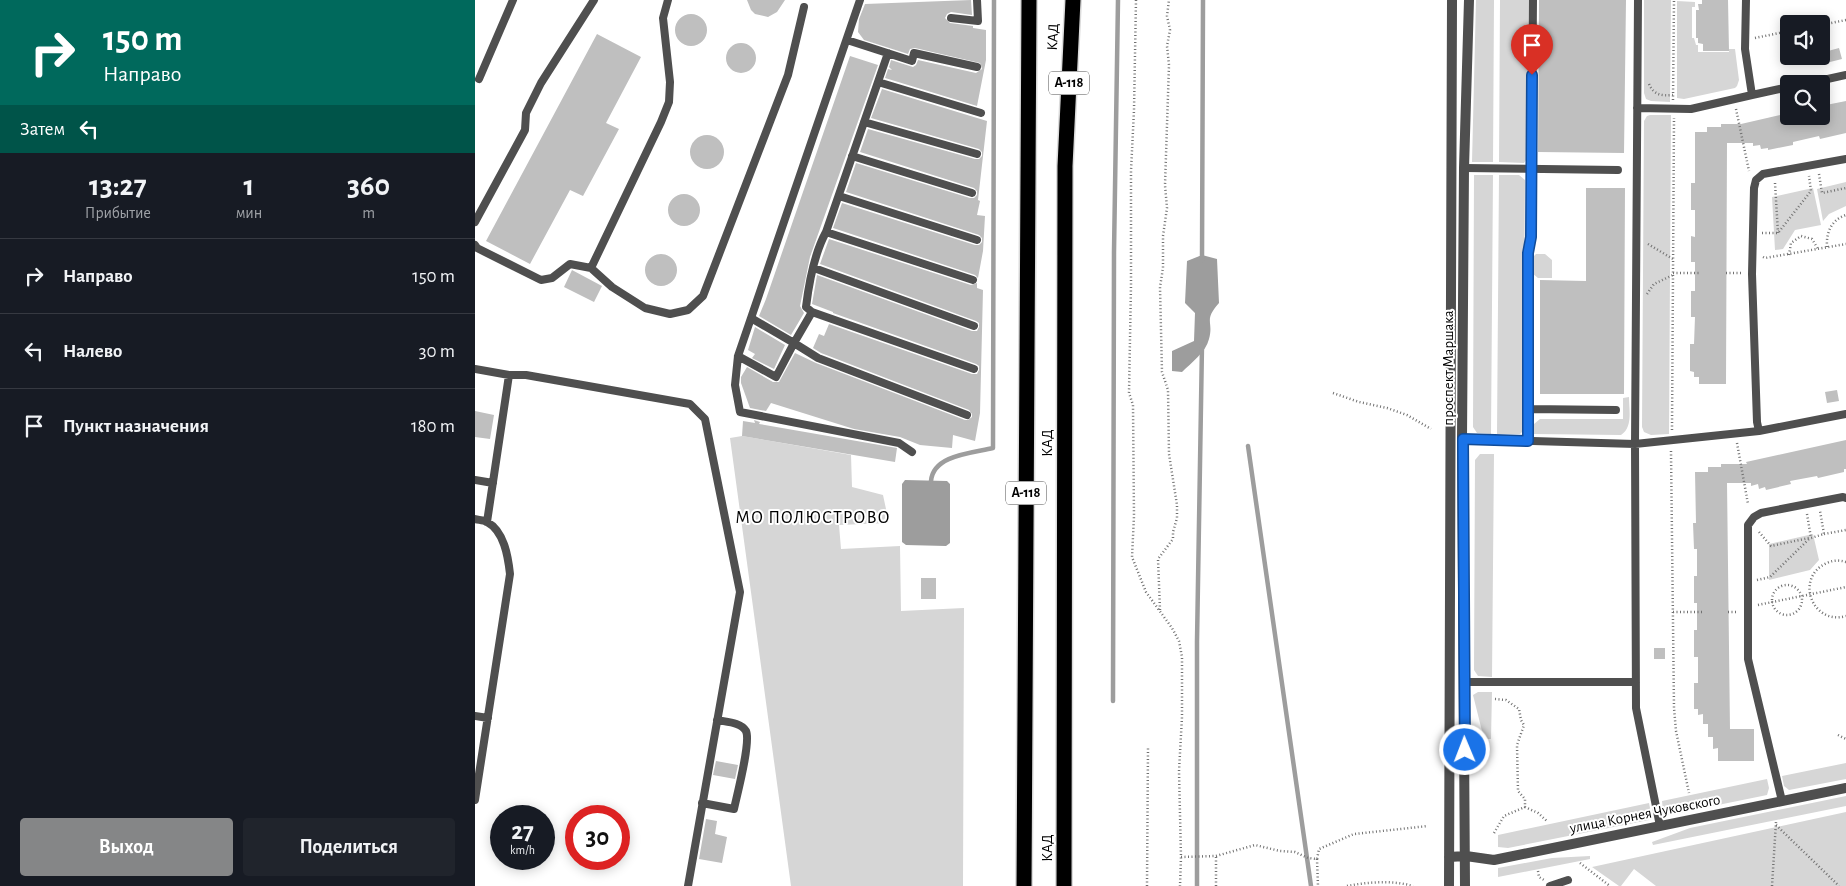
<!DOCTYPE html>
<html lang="ru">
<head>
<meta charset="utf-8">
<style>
  body { margin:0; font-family:"Alegreya Sans",sans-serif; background:#20242c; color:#f1f3f6; height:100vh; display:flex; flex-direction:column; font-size:19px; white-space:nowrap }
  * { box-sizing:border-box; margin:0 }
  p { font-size:16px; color:#9ea1a6 }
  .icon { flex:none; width:28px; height:28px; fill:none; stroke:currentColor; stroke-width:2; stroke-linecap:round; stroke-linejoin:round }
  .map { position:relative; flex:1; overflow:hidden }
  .panel { display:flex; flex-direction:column; background:#171b24; width:475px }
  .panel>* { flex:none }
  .top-card { background:#00695c; color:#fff; overflow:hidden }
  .buttons { position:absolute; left:1305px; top:15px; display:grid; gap:10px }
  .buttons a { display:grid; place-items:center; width:50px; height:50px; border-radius:5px; background:#171b24; box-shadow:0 2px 12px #0003; font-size:25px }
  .speed { position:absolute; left:15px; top:805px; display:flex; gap:10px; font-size:25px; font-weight:700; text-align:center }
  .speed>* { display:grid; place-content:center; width:65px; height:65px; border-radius:50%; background:#171b24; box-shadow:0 2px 12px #0003; line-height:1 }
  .speed small { font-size:12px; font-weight:400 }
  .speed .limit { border:8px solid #d22; background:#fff; color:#111 }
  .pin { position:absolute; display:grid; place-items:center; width:42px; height:42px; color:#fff; margin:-51px -21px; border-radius:50% 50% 50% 0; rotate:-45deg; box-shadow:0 0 5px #0007 }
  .pin .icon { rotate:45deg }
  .me { position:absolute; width:55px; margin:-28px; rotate:359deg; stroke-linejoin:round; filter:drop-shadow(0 0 4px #0008) }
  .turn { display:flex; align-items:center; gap:18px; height:105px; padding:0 20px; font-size:22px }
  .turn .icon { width:65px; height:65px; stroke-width:2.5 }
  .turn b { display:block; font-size:35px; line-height:42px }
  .then { display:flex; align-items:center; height:48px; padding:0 20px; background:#0003; gap:10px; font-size:19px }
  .eta { display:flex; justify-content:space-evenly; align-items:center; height:85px; text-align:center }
  .eta b { font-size:30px; font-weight:700; line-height:35px }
  .primary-button { display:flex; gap:10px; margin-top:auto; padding:10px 20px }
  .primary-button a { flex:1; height:58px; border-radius:5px; background:#858687; color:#fff; font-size:20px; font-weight:700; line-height:58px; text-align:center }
  .primary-button a+a { background:#20242c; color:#f1f3f6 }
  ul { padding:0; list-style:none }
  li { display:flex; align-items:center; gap:15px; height:75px; padding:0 20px; border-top:1px solid #363941 }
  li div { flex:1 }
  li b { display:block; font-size:19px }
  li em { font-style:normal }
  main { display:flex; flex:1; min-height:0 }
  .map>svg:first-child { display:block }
  .green { fill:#d6d6d6 }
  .water { fill:#9d9d9d }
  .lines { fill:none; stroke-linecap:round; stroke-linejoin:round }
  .stream { stroke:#9d9d9d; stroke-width:4.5 }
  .building { fill:#bfbfbf }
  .motorway-casing { stroke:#dbdbdb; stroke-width:18 }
  .path { stroke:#717171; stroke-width:2.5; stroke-dasharray:1 2.5; stroke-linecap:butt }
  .service { stroke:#4f4f4f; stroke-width:8 }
  .minor { stroke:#4f4f4f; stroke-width:10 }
  .motorway { stroke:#000; stroke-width:15 }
  .route-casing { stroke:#114b97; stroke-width:12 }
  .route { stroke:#1a73e8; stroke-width:9 }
  .labels { text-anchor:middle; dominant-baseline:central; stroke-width:4; stroke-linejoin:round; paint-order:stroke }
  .shield { fill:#fff; stroke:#4c4c4c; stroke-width:1 }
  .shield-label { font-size:14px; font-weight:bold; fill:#000 }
  .street-label { font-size:15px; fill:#000; stroke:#fff }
  .quarter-label { font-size:18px; letter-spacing:1px; fill:#000; stroke:#fff }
</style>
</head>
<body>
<main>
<section class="panel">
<div class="top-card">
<div class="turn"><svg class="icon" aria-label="right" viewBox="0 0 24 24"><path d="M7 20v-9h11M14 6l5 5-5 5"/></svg><div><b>150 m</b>Направо</div></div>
<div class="then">Затем<svg class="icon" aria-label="left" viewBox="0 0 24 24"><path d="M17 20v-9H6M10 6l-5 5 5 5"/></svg></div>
</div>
<div class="eta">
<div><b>13:27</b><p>Прибытие</p></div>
<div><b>1</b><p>мин</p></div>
<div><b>360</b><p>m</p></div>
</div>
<ul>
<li><svg class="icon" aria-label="right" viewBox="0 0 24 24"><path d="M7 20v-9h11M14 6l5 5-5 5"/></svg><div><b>Направо</b></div><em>150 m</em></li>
<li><svg class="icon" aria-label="left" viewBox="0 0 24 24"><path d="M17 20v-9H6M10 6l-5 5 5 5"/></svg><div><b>Налево</b></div><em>30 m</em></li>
<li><svg class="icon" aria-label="arrive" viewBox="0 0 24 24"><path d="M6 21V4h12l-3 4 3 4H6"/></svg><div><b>Пункт назначения</b></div><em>180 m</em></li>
</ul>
<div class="primary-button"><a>Выход</a><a>Поделиться</a></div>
</section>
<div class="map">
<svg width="1371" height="886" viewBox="0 0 1371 886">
  <rect width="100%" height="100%" fill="#fff"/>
  <!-- green -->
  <path class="green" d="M 1001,0 L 1019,0 L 1018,162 L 997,162 Z
    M 1025,0 L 1054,0 L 1053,157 L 1049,163 L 1024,162 Z
    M 1169,0 L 1196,0 L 1195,102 L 1176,101 L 1171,99 L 1169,93 Z
    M 1202,1 L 1220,2 L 1220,7 L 1217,7 L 1217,38 L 1219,38 L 1221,45 L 1223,45 L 1223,52 L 1254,52 L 1254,49 L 1260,49 L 1264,80 L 1262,86 L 1260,88 L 1209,99 L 1202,98 Z
    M 1175,115 L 1196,115 L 1194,434 L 1176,435 L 1169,432 L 1167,427 L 1169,121 L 1172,116 Z
    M 999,175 L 1018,175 L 1016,434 L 1002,433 L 998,427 Z
    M 1024,175 L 1044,175 L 1050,180 L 1048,431 L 1045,434 L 1022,434 Z
    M 1371,182 L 1371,206 L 1354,214 L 1348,221 L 1342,189 Z
    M 1338,188 L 1346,225 L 1320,230 L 1308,249 L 1300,250 L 1297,197 Z
    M 1070,254 L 1077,260 L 1077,278 L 1063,278 L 1057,273 L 1058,257 L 1061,254 Z
    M 1154,397 C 1154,410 1158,427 1146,435 L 1059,434 L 1059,424 L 1065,419 L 1148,419 L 1148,398 Z
    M 267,436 L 376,455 L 377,487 L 408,495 L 414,523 L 364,525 L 366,549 L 425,546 L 426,611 L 489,608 L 488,886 L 316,886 L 255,438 Z
    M 1005,454 L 1019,454 L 1017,677 L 1003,676 L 999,670 L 1000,460 Z
    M 1338,534 L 1344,560 L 1335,570 L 1294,580 L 1294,544 Z
    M 1003,692 L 1017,692 L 1016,739 L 1009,739 L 998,695 Z
    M 1371,763 L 1371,779 L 1314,790 L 1309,786 L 1307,776 Z
    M 1292,779 L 1294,788 L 1292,795 L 1194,815 L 1188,811 L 1187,801 Z
    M 1371,796 L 1371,806 L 1178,845 L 1177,842 L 1215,828 Z
    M 1174,803 L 1176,813 L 1174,820 L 1033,848 L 1023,847 L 1023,835 Z
    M 1371,812 L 1371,886 L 1181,886 L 1159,869 L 1146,886 L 1144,886 L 1117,867 Z
    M 1115,856 L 1115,859 L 1023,877 L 1023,868 L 1077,858 Z"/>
  <!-- water -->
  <path class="water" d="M 727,255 L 742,259 L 744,303 C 728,321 739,321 734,339 C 731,352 716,363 707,372 L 697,371 L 697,351 L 719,341 L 720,313 L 710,303 L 712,261 Z
    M 430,480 L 472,481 L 475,484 L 475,543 L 471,546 L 431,545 L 427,542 L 427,484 Z"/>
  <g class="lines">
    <!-- stream -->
    <path class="stream" d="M 727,260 L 728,0
      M 773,446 L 836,886
      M 456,481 C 458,455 497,453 518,448 L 519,0
      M 638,701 L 639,252 L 643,0
      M 722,886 L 722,642 L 727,345"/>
  </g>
  <!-- building -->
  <path class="building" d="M 272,0 L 310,0 L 302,12 L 293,17 L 280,14 L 276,10 Z
    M 496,0 L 497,15 L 476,12 L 472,14 L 470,18 L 475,23 L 498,26 L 498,28 L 511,30 L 511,60 L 502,106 L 410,78 L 413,69 L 417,70 L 414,67 L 416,60 L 438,67 L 441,65 L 443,60 L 501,73 L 507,69 L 505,63 L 440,48 L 435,49 L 433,54 L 389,40 L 383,32 L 384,19 L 390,4 Z
    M 1064,0 L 1151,0 L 1149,153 L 1063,152 Z
    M 1227,0 L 1253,0 L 1254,51 L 1228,51 L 1228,44 L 1223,43 L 1223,38 L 1221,38 L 1221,10 L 1224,10 L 1223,4 L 1227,4 Z
    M200 30a16 16 0 1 1 32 0a16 16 0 1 1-32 0Z
    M 122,34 L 166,57 L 131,123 L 144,129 L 108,196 L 95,190 L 55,264 L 11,241 Z
    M251 58a15 15 0 1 1 30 0a15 15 0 1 1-30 0Z
    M 1364,48 L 1367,59 L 1355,62 L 1353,51 Z
    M 375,56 L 403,65 L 335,257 L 325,306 L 329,313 L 316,335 L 284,316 L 291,299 Z
    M 407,89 L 512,121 L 503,200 L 505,201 L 502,215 L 510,216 L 508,251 L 503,278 L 500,275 L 358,228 L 367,203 L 500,245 L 504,245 L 507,242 L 507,238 L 504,235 L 371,192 L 381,163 L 495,198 L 499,198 L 502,195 L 502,191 L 499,188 L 385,152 L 393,129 L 500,159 L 504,159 L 507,156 L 507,152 L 504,149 L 396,118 Z
    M 1371,101 L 1371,133 L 1345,139 L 1344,136 L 1318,142 L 1318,145 L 1293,150 L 1293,148 L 1286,149 L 1285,145 L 1278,146 L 1278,143 L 1252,143 L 1251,384 L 1224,384 L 1224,377 L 1219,377 L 1219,372 L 1215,371 L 1215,344 L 1219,344 L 1220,317 L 1216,317 L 1216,291 L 1220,291 L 1220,262 L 1216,262 L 1216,236 L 1220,237 L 1220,210 L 1216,210 L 1216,183 L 1220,183 L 1220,132 L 1232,132 L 1232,127 L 1246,127 L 1246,124 L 1266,124 L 1314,113 L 1314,116 L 1346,116 L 1346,106 Z
    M215 152a17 17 0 1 1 34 0a17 17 0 1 1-34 0Z
    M 1111,188 L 1150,188 L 1149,394 L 1065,394 L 1065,280 L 1111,281 Z
    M193 210a16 16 0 1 1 32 0a16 16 0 1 1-32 0Z
    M 354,239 L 496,285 L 502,283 L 502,288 L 508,290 L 505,413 L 500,441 L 478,435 L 477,448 L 445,445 L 425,437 L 379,429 L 296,403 L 291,411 L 275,408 L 266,383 L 266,377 L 272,367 L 298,382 L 304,382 L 320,353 L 341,363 L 490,420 L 493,420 L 497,417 L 497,414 L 494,410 L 346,353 L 338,348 L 344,334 L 349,336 L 354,324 L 497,374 L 502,374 L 504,370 L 504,366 L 501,364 L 358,313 L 358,312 L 337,304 L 342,275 L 497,331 L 502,331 L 504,327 L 504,323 L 501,321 L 345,264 Z
    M170 270a16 16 0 1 1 32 0a16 16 0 1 1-32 0Z
    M 97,270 L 127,286 L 119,302 L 89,287 Z
    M 280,327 L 310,345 L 299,369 L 277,358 L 280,354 L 273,350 Z
    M 1362,390 L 1364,401 L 1352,403 L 1350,392 Z
    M 0,411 L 19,415 L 15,439 L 0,437 Z
    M 279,420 L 285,422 L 284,424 L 422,448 L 420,462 L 267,436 L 268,421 L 280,423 Z
    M 1371,440 L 1371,469 L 1369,469 L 1369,472 L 1343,478 L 1342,476 L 1315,481 L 1316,484 L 1291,490 L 1290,487 L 1284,489 L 1283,484 L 1276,486 L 1276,483 L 1252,483 L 1255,729 L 1279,729 L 1279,761 L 1243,761 L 1243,748 L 1238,749 L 1238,737 L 1233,737 L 1233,724 L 1228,724 L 1228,714 L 1223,715 L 1223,709 L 1219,709 L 1219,683 L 1223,683 L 1223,657 L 1219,657 L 1219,630 L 1222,630 L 1222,603 L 1219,603 L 1219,576 L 1222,576 L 1222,549 L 1219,549 L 1218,523 L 1221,523 L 1220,472 L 1233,472 L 1233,467 L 1246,467 L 1246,464 L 1272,464 L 1271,462 Z
    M 446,578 L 461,578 L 461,599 L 446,599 Z
    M 1179,648 L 1190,648 L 1190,659 L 1179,659 Z
    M 241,761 L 263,765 L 260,779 L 238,775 Z
    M 231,819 L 242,821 L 240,834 L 252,837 L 247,863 L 224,859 Z"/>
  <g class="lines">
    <defs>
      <path id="motorway" d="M 549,886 L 554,0
        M 589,886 L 590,166 L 598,0"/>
    </defs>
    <!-- motorway casing -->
    <use href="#motorway" class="motorway-casing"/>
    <!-- path -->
    <path class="path" d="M 661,0 L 659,110 L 656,171 L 656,285 L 654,393 L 658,405 L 659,516 L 657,557 L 671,592 L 697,628 L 704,641 L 707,657 L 707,717 L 704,771 L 706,857 L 705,886
      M 1346,25 L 1371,20
      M 1280,38 L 1314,31
      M 1174,84 C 1179,95 1186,96 1198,95
      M 1198,100 L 1199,0
      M 1261,109 L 1274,171
      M 1344,174 L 1347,193 L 1371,188
      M 1300,183 L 1303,233
      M 1287,233 L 1303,233 L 1336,191 L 1334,176
      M 1173,244 L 1198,259
      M 1352,247 C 1351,233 1356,220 1371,215
      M 1314,255 L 1316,243 L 1326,236 L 1337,239 L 1343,249
      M 1288,257 L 1290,258 L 1371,244
      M 1198,273 L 1224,273
      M 1251,273 L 1267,273
      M 1172,294 L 1179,284 L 1198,275
      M 858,393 L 884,402 L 912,408 L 932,415 L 956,429
      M 1197,430 L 1199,118
      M 1262,443 L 1273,504
      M 1196,451 L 1199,708 L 1201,731 L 1214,793
      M 1332,514 L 1336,538 L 1349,534 L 1345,511
      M 1284,532 L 1296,546 L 1334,538
      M 1349,534 L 1371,530
      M 1371,562 C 1365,560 1358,560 1352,563 C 1319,577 1337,626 1371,616
      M 1282,580 L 1295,577 L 1335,538
      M1297 600a15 15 0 1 1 30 0a15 15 0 1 1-30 0Z
      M 1283,605 L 1371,587
      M 685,610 L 683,559 L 698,539 L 698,532 L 702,518 L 702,505 L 694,454 L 693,390 L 687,372 L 685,287 L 688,268 L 688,236 L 692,208 L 690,185 L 694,65 L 692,46 L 695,30 L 692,16 L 694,0
      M 1198,612 L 1227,612
      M 1253,612 L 1262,612
      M 1020,699 L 1031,700 L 1044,709 L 1046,720 L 1049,725 L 1042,745 L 1043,791 L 1050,799 L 1050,807 L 1063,813 L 1073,822
      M 1363,735 L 1371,739
      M 1301,825 L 1364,886
      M 1019,833 L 1029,816 L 1050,807
      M 706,857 L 741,856 L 780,845 L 805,851 L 820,852 L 833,858 L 842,859 L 844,849 L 879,834 L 953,826
      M 842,859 L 843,886
      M 1105,863 L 1135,886
      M 1063,871 L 1064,877 L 1069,880
      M 672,886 L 673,748
      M 741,886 L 741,856
      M 872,886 C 893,882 917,880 938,886
      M 1297,886 L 1301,822"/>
    <!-- service -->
    <path class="service" d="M 385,0 L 263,356 L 260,385 L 265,412 L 424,443 L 437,452
      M 1163,0 L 1160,444 L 1161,708 L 1185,826
      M 476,18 L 503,21 L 502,0
      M 372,40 L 437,61 L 439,53 L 502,67
      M 413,53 L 351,232 C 339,254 334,282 331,307 L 337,312 L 319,343 L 343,358 L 492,415
      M 4,79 L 38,0
      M 403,82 L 506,113
      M 1330,84 L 1371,75
      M 1277,95 L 1314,87
      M 1162,108 L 1216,109 L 1277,95 L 1270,49 L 1271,0
      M 389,122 L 502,154
      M 377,156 L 497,193
      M 989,168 L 1143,170
      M 364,196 L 502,240
      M 0,222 L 50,130 L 51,113 L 66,83 L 119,0
      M 351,232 L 498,280
      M 0,245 L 2,248 L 66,280 L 77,278 L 95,264 L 116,268 L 137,287 L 170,308 L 195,314 L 213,310 L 228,296 L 313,75 L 329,7
      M 116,268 L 186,122 L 194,102 L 195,82 L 188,18 L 193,0
      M 339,268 L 499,326
      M 337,312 L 499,369
      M 263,356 L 301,377 L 319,343 L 276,318
      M 0,369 L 34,375 L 51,375 L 215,404 L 230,419 L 265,592 L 213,886
      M 1053,409 L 1141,410
      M 1284,431 L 1371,414
      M 987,439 L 1160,444 L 1284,431 L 1282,422 L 1277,274 L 1279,188 L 1281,180 L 1288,174 L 1371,159
      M 1053,441 L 1053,253 L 1056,237 L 1058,0
      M 0,480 L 18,483
      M 0,519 C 3,520 9,520 12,522 C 29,531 33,556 35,574 L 0,800
      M 12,522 L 34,375
      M 989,682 L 1161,682
      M 0,716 L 13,718
      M 1307,801 L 1273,659 L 1273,525 L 1279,517 L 1286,513 L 1368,497 L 1371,498
      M 227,803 L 259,809 C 262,795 276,742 271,731 C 266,722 251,722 242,720
      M 1075,886 L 1093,880"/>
    <!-- minor -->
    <path class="minor" d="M 974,857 L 991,856 L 1019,860 L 1371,788
      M 974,886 L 977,0
      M 990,886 L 987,439 L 989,168 L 994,0"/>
    <!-- motorway -->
    <use href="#motorway" class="motorway"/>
  </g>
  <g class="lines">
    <defs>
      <path id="route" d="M 990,750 L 988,439 L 1053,441 L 1053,253 L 1056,237 L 1057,75"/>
    </defs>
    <!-- route casing -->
    <use href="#route" class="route-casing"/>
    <!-- route -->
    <use href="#route" class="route"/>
  </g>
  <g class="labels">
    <!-- shield labels -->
    <g class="shield">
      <rect x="574" y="71.5" width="40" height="23" rx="4"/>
      <rect x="531" y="481.5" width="40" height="23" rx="4"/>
    </g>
    <g class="shield-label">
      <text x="594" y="83">А-118</text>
      <text x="551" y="493">А-118</text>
    </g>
    <!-- street labels -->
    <g class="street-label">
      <text transform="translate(578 37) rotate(-87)">КАД</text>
      <text transform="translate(973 368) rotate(-90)">проспект Маршака</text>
      <text transform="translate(572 443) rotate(-90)">КАД</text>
      <text transform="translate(1170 814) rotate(-11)">улица Корнея Чуковского</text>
      <text transform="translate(572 848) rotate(-90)">КАД</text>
    </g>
    <!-- quarter labels -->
    <g class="quarter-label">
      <text x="338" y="518">МО ПОЛЮСТРОВО</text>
    </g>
  </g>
</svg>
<div class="buttons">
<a><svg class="icon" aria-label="sound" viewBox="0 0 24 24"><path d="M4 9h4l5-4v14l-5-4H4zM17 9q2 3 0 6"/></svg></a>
<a><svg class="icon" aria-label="search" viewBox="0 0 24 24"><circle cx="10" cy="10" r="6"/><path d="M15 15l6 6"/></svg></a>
</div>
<div class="speed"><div>27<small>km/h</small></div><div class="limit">30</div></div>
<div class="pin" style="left:1057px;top:75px;background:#d93025"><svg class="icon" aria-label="arrive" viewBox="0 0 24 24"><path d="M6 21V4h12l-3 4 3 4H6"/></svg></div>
<svg class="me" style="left:990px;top:750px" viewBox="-20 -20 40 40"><circle r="17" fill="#1a73e8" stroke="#fff" stroke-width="3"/><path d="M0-11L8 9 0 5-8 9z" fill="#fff"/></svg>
</div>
</main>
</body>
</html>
